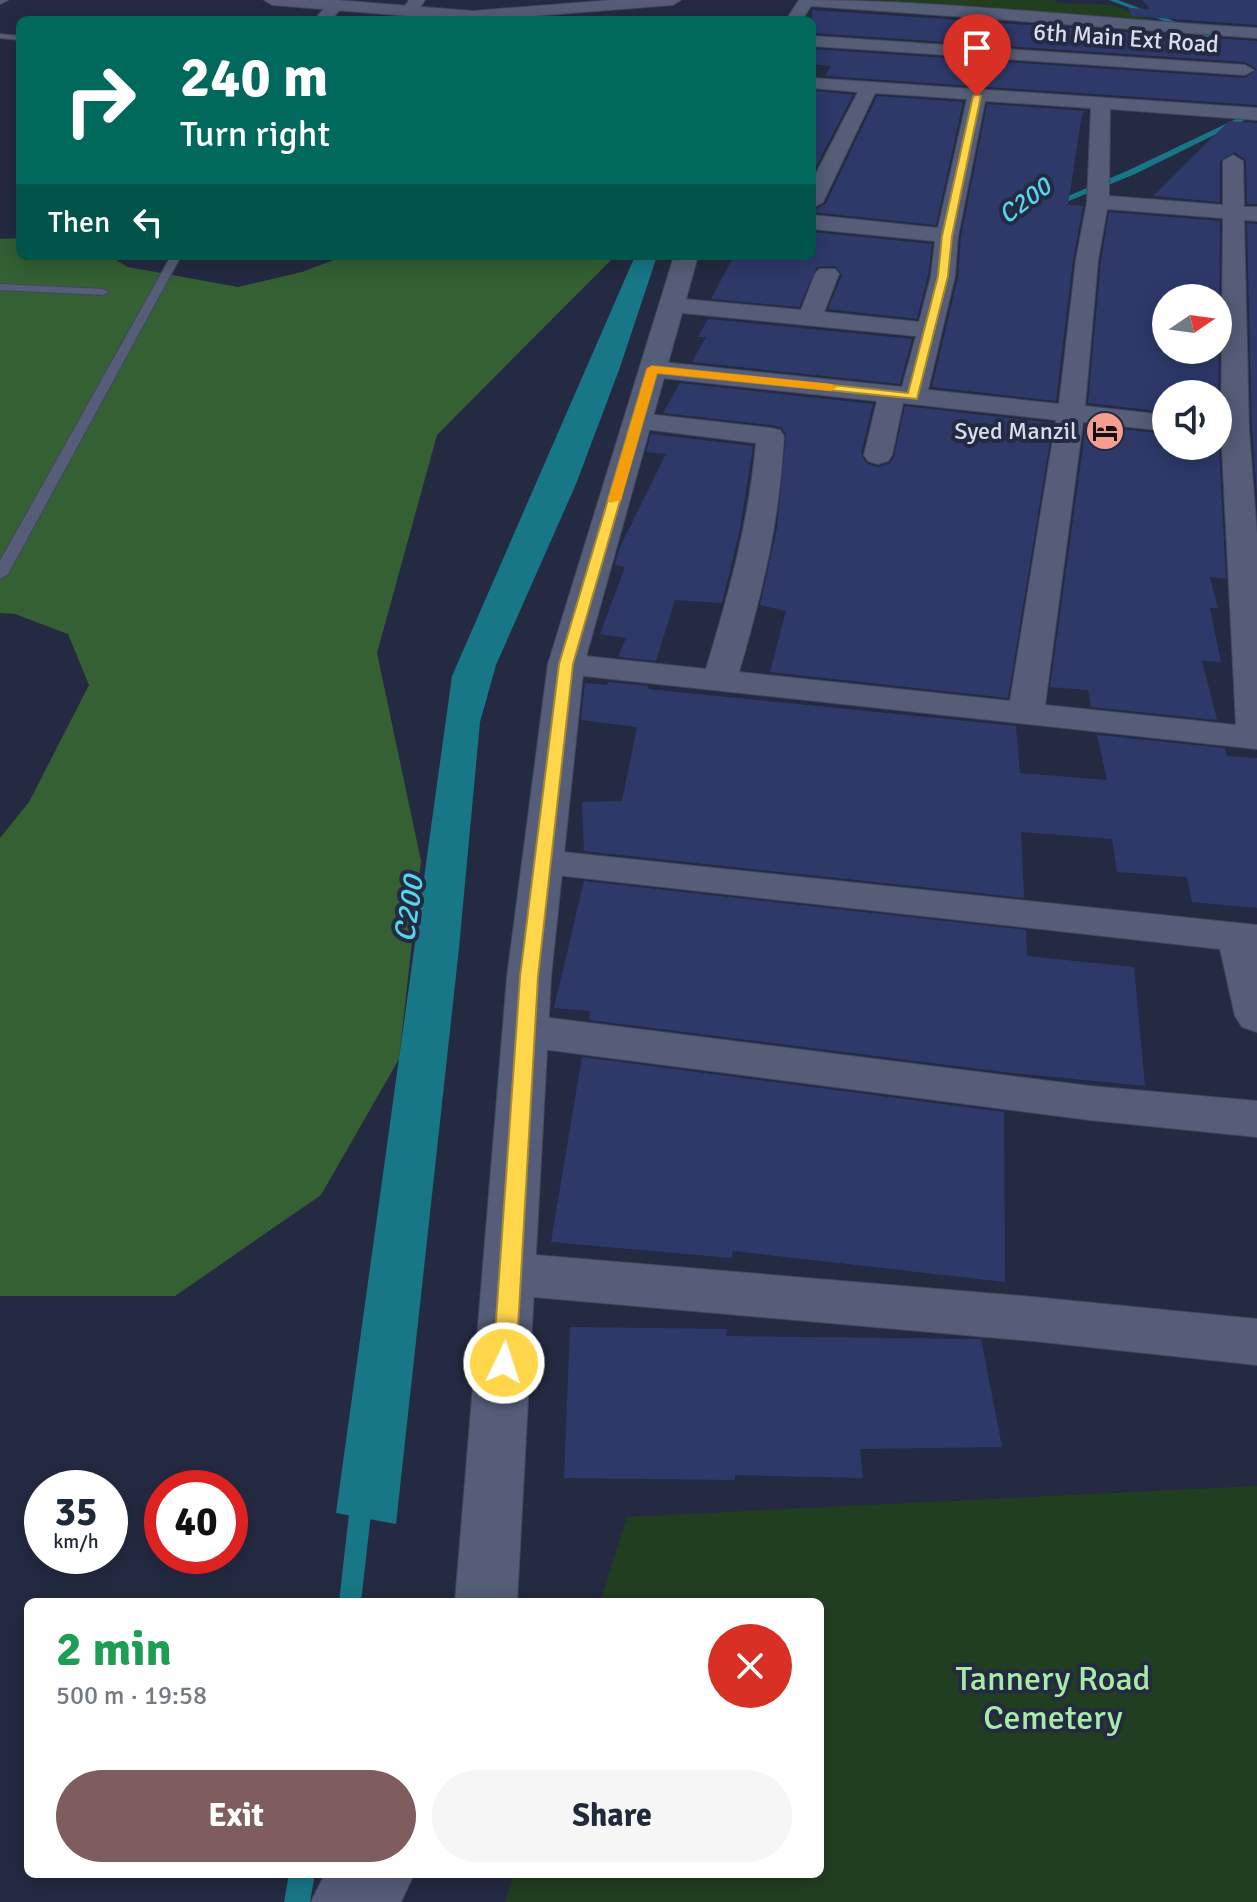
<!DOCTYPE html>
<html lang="en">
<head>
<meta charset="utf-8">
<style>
  body { margin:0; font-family:Signika,sans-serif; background:#f6f6f7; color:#1f2937; height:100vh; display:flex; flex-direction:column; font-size:30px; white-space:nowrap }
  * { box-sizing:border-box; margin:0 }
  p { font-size:26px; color:#747a83 }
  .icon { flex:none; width:44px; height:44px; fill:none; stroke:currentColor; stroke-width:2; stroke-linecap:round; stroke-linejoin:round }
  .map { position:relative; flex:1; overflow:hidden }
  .sheet { position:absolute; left:24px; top:1598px; width:800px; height:280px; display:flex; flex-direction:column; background:#fff; border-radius:12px; box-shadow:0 4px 20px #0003 }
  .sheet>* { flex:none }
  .banner { position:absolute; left:16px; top:16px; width:800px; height:244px; border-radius:12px; box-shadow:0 4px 20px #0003; background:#00695c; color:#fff; overflow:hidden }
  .needle { width:52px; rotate:77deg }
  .buttons { position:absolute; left:1152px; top:284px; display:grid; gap:16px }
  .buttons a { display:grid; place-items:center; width:80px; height:80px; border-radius:50%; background:#fff; box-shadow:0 4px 20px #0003; font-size:40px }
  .speed { position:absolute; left:24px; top:1470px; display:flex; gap:16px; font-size:40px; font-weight:700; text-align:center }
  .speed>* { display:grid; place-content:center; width:104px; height:104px; border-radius:50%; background:#fff; box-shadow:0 4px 20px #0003; line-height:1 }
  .speed small { font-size:20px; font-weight:400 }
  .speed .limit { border:12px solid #d22; background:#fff; color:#111 }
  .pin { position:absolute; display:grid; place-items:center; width:68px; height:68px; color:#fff; margin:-82px -34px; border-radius:50% 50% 50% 0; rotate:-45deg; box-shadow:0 0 8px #0007 }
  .pin .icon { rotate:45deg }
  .me { position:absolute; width:88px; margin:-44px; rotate:4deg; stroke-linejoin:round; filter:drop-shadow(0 0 6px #0008) }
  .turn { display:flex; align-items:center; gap:28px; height:168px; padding:0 32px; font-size:36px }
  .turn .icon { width:104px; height:104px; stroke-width:2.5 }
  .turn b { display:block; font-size:56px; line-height:68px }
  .then { display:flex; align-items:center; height:76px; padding:0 32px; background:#0003; gap:16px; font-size:30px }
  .round { display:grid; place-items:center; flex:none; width:84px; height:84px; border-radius:42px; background:#f6f6f7 }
  .overview { display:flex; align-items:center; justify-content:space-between; height:136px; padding:0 32px }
  h1 { font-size:48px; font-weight:800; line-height:60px; color:#1e9e55 }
  .cta { display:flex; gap:16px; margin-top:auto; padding:16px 32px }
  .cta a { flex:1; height:92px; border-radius:48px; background:#7f5d5e; color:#fff; font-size:32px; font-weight:800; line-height:92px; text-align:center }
  .cta a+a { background:#f6f6f7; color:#1f2937 }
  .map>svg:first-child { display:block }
  .green { fill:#223e21 }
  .forest { fill:#346034 }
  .water { fill:#187787 }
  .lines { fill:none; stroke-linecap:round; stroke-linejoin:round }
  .stream { fill:#187787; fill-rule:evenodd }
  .building { fill:#2e396a; fill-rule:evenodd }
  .service-casing { stroke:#42475b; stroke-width:2 }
  .minor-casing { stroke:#42475b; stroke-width:2 }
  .tertiary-casing { stroke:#42475b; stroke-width:2 }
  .service { fill:#555d78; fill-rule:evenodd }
  .minor { fill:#555d78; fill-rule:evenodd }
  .tertiary { fill:#555d78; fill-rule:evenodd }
  .route { fill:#ffd54a; stroke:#a68a30; stroke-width:2 }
  .slow { fill:#f59e0b }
  .labels { text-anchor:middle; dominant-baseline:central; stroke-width:8; stroke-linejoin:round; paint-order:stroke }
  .far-street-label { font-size:24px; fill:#d8dded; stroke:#242a42 }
  .far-poi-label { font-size:24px; fill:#d8dded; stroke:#242a42; text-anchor:end }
  .far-water-label { font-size:26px; font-style:italic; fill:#56d5ed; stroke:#242a42 }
  .water-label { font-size:30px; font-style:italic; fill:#56d5ed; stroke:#242a42 }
  .near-park-label { font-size:34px; fill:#a8eba6; stroke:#242a42 }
</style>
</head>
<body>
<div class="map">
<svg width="1257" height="1902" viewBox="0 0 1257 1902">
  <rect width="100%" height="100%" fill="#242a42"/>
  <!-- green -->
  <path class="green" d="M 873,0 L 1053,0 L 1058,3 L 1112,5 L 1163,25 L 872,6 Z
    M 1257,1486 L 1257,1902 L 505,1902 L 514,1874 L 820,1874 L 820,1602 L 600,1602 L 627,1517 Z"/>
  <!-- forest -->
  <path class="forest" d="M 20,238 L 20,256 L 109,256 L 128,267 L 238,287 L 302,272 L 344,256 L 615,256 L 437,435 L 377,653 L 421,861 L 399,1059 L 321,1195 L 175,1296 L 0,1296 L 0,838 L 29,802 L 89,685 L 68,634 L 15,614 L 0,613 L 0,239 Z"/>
  <!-- water -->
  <path class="water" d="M 635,256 L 657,256 L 619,370 L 576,484 L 496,665 L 480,722 L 459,948 L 396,1524 L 336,1513 L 452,676 Z"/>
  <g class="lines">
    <!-- stream -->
    <path class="stream" d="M 1109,0 L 1118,0 L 1224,40 L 1257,64 L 1257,69 L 1220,42 Z
      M 1257,109 L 1257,114 L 1135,174 L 1054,207 L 1047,205 L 1129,170 Z
      M 362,1486 L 370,1489 L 373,1496 L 361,1602 L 339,1602 L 351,1496 L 354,1489 Z
      M 289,1874 L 315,1874 L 310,1902 L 284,1902 Z"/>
  </g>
  <!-- building -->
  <path class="building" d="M 1142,0 L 1257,0 L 1257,25 L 1132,16 L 1128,8 L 1150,9 Z
    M 812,10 L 1257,41 L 1257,105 L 825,76 L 831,66 L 812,64 L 812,49 L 1245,78 L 1257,69 L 1245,62 L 812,33 Z
    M 817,91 L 853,95 L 812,174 L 812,100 Z
    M 877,96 L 963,102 L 936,225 L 812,212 L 826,203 Z
    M 987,104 L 1085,111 L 1082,114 L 1068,205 L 1083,206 L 1073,260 L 1056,401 L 932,387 L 958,277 L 961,236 Z
    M 1229,121 L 1257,123 L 1257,204 L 1247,204 L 1246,161 L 1235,152 L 1220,161 L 1220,202 L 1153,196 Z
    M 1109,212 L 1220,221 L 1218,430 L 1218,394 L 1166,394 L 1166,412 L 1088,403 L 1101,260 ZM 1166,298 L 1218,298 L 1218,350 L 1166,350 Z
    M 1247,223 L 1257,224 L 1257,495 L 1252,430 Z
    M 812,232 L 932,244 L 928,275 L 917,319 L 828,309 L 842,275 L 835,266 L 817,267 L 799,307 L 711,299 L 734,256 L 779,260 L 780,257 L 812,256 Z
    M 708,319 L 912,339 L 900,384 L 692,362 L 706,337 L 698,337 Z
    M 680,383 L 873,404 L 861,454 L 866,463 L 877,467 L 889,464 L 894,457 L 905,406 L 1053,423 L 1008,698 L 770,672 L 786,611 L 760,605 L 777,528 L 786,434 L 781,427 L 771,425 L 663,413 Z
    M 1086,425 L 1166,434 L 1166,446 L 1218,446 L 1218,430 L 1226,579 L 1210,577 L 1218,608 L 1210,608 L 1221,662 L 1202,661 L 1217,720 L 1091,707 L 1088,690 L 1050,687 Z
    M 651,434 L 753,446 L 740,529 L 722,603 L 675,600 L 656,661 L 618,657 L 626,638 L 600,634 L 625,567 L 615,565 L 620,547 L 666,454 L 646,452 Z
    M 608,682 L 648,686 L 647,689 L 1016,726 L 1020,773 L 1107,780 L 1097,735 L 1225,748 L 1227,756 L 1257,758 L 1257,908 L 1192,902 L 1187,877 L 1117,872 L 1112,839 L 1021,832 L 1024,898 L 584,851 L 582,802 L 622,801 L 637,727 L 581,720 L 585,683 L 607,685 Z
    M 584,881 L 1026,930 L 1027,956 L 1134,967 L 1145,1086 L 1004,1072 L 589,1020 L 590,1011 L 554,1008 Z
    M 582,1057 L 1004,1112 L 1005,1282 L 733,1251 L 732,1258 L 551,1242 Z
    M 570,1327 L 727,1329 L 726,1336 L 981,1339 L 1002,1447 L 860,1449 L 863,1478 L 735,1475 L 735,1480 L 564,1478 Z"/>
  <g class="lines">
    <defs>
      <path id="service" d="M 0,0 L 8,0 L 0,4 Z
        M 0,34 L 20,36 L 20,40 L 0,38 Z
        M 171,256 L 181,256 L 8,574 L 0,579 L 0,561 Z
        M 0,284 L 103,289 L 109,292 L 103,295 L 0,290 Z"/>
      <path id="minor" d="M 409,0 L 425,0 L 415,15 L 409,17 L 401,12 Z
        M 613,0 L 681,0 L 673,5 L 484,20 L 469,20 L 465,16 L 473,11 Z
        M 799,0 C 952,0 1104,20 1257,28 L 1257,38 L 811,6 L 802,20 L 786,20 Z
        M 335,1 L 343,6 L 331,20 L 314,20 L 329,3 Z
        M 812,36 L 1245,65 L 1254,70 L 1245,75 L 812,46 Z
        M 812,78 L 1257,108 L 1257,120 L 1110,109 L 1109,196 L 1223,205 L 1223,161 L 1233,155 L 1243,161 L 1244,207 L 1257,207 L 1257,221 L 1244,220 L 1249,430 L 1257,534 L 1257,749 L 566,674 L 554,671 L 549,664 L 554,657 L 566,654 L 706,669 C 729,593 749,522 756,443 L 628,427 L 624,421 L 628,415 L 638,413 L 770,428 L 780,430 L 784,436 C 779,524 763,589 739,672 L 1010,701 L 1056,420 L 903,403 L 892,455 L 888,461 L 878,464 L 868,461 L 864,455 L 877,401 L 652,377 L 643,375 L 639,369 L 643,363 L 652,361 L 902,387 L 916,336 L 672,312 L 663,310 L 660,305 L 663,300 L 672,298 L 801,310 L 815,274 L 819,269 L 835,269 L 839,274 L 824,312 L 919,322 L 931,276 L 935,241 L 812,229 L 812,215 L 938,228 L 967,99 L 875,93 L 823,202 L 812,208 L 812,181 L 858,92 L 812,88 ZM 985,101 L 1091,108 L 1087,202 L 1076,260 L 1059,404 L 928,390 L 955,276 L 958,236 ZM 1107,209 L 1223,218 L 1221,430 L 1236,725 L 1045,705 L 1083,422 L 1166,431 L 1166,415 L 1085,406 L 1098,260 Z
        M 543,850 L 1257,925 L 1257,1032 L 1242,1027 L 1235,1016 L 1220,949 L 529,872 L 523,863 L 529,854 Z
        M 526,1015 L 1090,1086 L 1257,1101 L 1257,1137 L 1090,1120 L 526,1047 L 510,1042 L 504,1031 L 510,1020 Z
        M 511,1253 L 1033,1297 L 1257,1319 L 1257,1365 L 1033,1341 L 511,1295 L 493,1289 L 486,1274 L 493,1259 Z"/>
      <path id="tertiary" d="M 264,0 L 335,0 L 523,15 L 532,20 L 459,20 L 272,5 Z
        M 674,256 L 698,256 L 584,664 L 551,977 L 517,1602 L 455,1602 L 507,977 L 548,664 Z
        M 325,1874 L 414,1874 L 401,1902 L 311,1902 Z"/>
    </defs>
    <!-- service casing -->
    <use href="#service" class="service-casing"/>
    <!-- minor casing -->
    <use href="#minor" class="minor-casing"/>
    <!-- tertiary casing -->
    <use href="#tertiary" class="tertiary-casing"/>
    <!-- service -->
    <use href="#service" class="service"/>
    <!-- minor -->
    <use href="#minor" class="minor"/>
    <!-- tertiary -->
    <use href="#tertiary" class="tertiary"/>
  </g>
  <!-- route -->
  <path class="route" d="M 977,94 L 981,96 L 952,236 L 948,276 L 917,399 L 657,373 L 573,664 L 538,977 L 516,1363 L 513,1370 L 504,1373 L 496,1370 L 493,1363 L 520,977 L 559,664 L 647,369 L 652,366 L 908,393 L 938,276 L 942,236 L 973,96 Z"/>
  <!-- slow -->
  <path class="slow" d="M 652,366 L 831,384 L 837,387 L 831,391 L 657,373 L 621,500 L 610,503 L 608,500 L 647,369 Z"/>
  <!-- icons -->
  <defs>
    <symbol id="hotel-disc" viewBox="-11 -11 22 22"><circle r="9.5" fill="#f59d8e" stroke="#242a42"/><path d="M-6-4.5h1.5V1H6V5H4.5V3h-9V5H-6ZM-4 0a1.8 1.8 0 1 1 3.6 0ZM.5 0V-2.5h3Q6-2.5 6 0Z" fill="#111"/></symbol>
  </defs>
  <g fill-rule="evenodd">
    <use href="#hotel-disc" x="1083" y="409" width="44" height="44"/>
  </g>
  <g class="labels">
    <!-- far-street labels -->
    <g class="far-street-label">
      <text transform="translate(1126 38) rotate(4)">6th Main Ext Road</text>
    </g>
    <!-- far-poi labels -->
    <g class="far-poi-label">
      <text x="1077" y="431">Syed Manzil</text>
    </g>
    <!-- far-water labels -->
    <g class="far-water-label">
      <text transform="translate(1025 201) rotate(-37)">C200</text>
    </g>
    <!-- water labels -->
    <g class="water-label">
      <text transform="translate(409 909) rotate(-82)">C200</text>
    </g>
    <!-- near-park labels -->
    <g class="near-park-label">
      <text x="1053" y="1679">Tannery Road<tspan x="1053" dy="39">Cemetery</tspan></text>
    </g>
  </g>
</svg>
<div class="buttons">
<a><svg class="needle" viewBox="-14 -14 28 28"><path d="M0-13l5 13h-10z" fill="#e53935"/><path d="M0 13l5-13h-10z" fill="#747a83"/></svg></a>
<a><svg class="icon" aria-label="sound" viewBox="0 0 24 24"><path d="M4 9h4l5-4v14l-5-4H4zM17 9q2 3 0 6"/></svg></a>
</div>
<div class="speed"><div>35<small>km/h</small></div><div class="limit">40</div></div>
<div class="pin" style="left:977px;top:96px;background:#d93025"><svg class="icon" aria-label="arrive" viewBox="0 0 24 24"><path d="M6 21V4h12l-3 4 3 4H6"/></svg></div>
<svg class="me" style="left:504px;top:1363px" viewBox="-20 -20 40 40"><circle r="17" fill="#ffd54a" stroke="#fff" stroke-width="3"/><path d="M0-11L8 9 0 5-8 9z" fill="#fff"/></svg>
<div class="banner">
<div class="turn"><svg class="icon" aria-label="right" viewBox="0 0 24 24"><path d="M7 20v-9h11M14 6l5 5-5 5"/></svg><div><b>240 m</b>Turn right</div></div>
<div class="then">Then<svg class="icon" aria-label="left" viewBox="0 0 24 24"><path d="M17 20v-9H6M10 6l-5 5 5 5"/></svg></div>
</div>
<section class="sheet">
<div class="overview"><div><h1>2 min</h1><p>500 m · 19:58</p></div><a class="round" style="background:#d93025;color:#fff"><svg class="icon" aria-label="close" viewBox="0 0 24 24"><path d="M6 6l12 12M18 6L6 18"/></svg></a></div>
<div class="cta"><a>Exit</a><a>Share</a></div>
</section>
</div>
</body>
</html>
